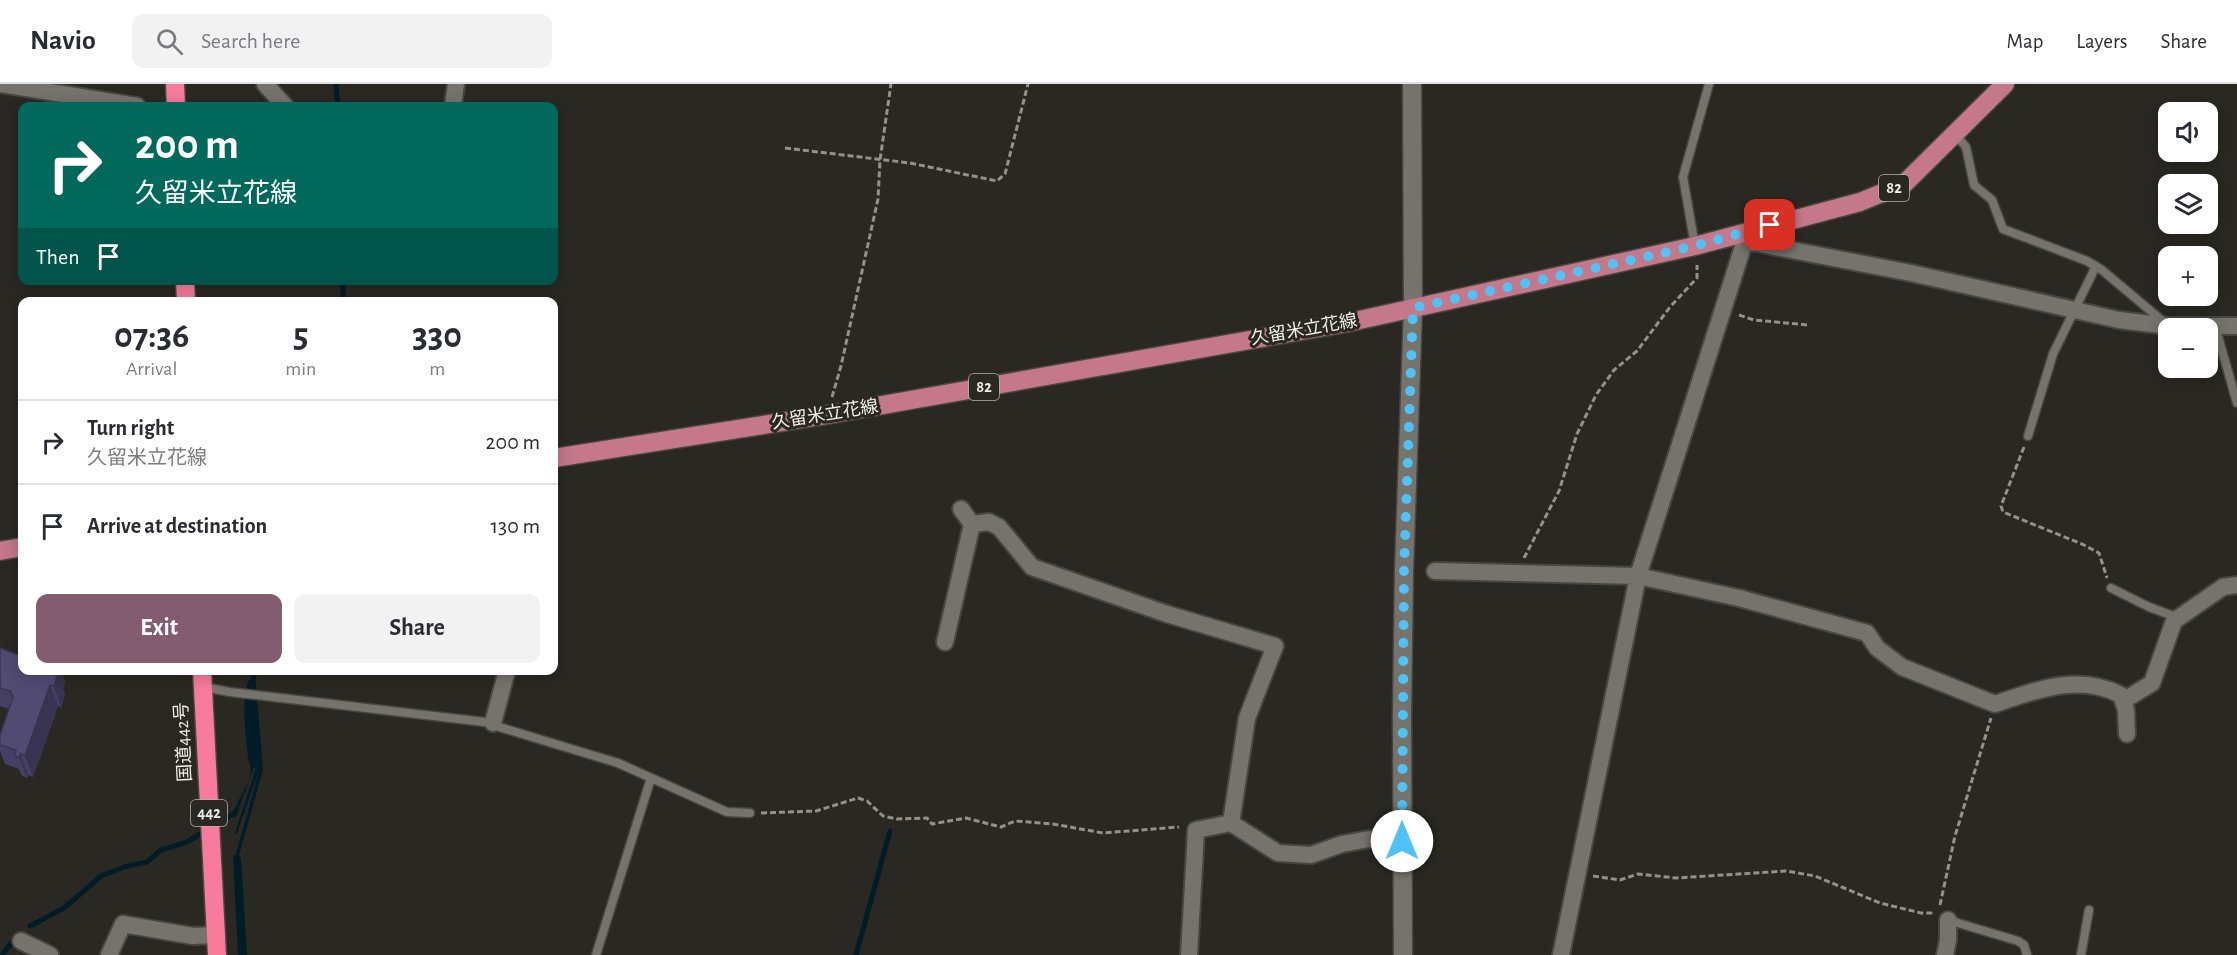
<!DOCTYPE html>
<html lang="en">
<head>
<meta charset="utf-8">
<style>
  body { margin:0; font-family:"Alegreya Sans","Noto Sans JP",sans-serif; background:#f2f2f3; color:#2b2b33; height:100vh; display:flex; flex-direction:column; font-size:22px; white-space:nowrap }
  * { box-sizing:border-box; margin:0 }
  p { font-size:20px; color:#7c7c81 }
  .icon { flex:none; width:33px; height:33px; fill:none; stroke:currentColor; stroke-width:2; stroke-linecap:round; stroke-linejoin:round }
  .map { position:relative; flex:1; overflow:hidden }
  .side { position:absolute; left:18px; top:213px; width:540px; height:378px; display:flex; flex-direction:column; background:#fff; border-radius:12px; box-shadow:0 3px 15px #0003 }
  .side>* { flex:none }
  .top-card { position:absolute; left:18px; top:18px; width:540px; height:183px; border-radius:12px; box-shadow:0 3px 15px #0003; background:#00695c; color:#fff; overflow:hidden }
  .controls { position:absolute; left:2158px; top:18px; display:grid; gap:12px }
  .controls a { display:grid; place-items:center; width:60px; height:60px; border-radius:12px; background:#fff; box-shadow:0 3px 15px #0003; font-size:30px }
  .pin { position:absolute; display:grid; place-items:center; width:51px; height:51px; color:#fff; margin:-26px; border-radius:12px; box-shadow:0 3px 9px #0006 }
  .me { position:absolute; width:66px; margin:-33px; rotate:0deg; stroke-linejoin:round; filter:drop-shadow(0 0 4px #0008) }
  .turn { display:flex; align-items:center; gap:21px; height:126px; padding:0 18px; font-size:27px }
  .turn .icon { width:78px; height:78px; stroke-width:2.5 }
  .turn b { display:block; font-size:42px; line-height:51px }
  .then { display:flex; align-items:center; height:57px; padding:0 18px; background:#0003; gap:12px; font-size:22px }
  .eta { display:flex; justify-content:space-evenly; align-items:center; height:102px; text-align:center }
  .eta b { font-size:36px; font-weight:700; line-height:42px }
  .action { display:flex; gap:12px; margin-top:auto; padding:12px 18px }
  .action a { flex:1; height:69px; border-radius:12px; background:#835d6f; color:#fff; font-size:24px; font-weight:700; line-height:69px; text-align:center }
  .action a+a { background:#f2f2f3; color:#2b2b33 }
  ul { padding:0; list-style:none }
  li { display:flex; align-items:center; gap:18px; height:84px; padding:0 18px; border-top:2px solid #e1e1e2 }
  li div { flex:1 }
  li b { display:block; font-size:22px }
  li em { font-style:normal }
  header { display:flex; align-items:center; gap:36px; box-sizing:border-box; height:84px; padding:0 30px; background:#fff; border-bottom:2px solid #e1e1e2 }
  header strong { font-size:28px }
  nav { display:flex; gap:33px; margin-inline-start:auto; font-size:21px }
  .search { width:420px; height:54px; background:#f2f2f3; display:flex; align-items:center; gap:15px; box-sizing:border-box; padding:0 21px; border-radius:12px; color:#7c7c81; font-size:22px }
  .map>svg:first-child { display:block }
  .water { fill:#001d27 }
  .lines { fill:none; stroke-linecap:round; stroke-linejoin:round }
  .stream { stroke:#001d27; stroke-width:5 }
  .lane-casing { stroke:#484641; stroke-width:11 }
  .street-casing { stroke:#484641; stroke-width:20 }
  .secondary-casing { stroke:#484641; stroke-width:21 }
  .primary-casing { stroke:#484641; stroke-width:21 }
  .highway-casing { stroke:#484641; stroke-width:21 }
  .path { stroke:#93918c; stroke-width:3; stroke-dasharray:6 3; stroke-linecap:butt }
  .lane { stroke:#76736c; stroke-width:8 }
  .street { stroke:#76736c; stroke-width:16 }
  .secondary { stroke:#76736c; stroke-width:18 }
  .primary { stroke:#c47889; stroke-width:18 }
  .highway { stroke:#f87b9c; stroke-width:18 }
  .wall { fill:#464064 }
  .shaded-wall { fill:#393451 }
  .building { fill:#514b74; stroke:#393451; stroke-width:1.5 }
  .route { stroke:#4fc3f7; stroke-width:10; stroke-dasharray:0 18 }
  .labels { text-anchor:middle; dominant-baseline:central; stroke-width:6; stroke-linejoin:round; paint-order:stroke }
  .shield { fill:#2a2822; stroke:#b5b3ae; stroke-width:1.5 }
  .shield-label { font-size:16px; font-weight:bold; fill:#f0eeea }
  .street-label { font-size:18px; fill:#f0eeea; stroke:#2a2822 }
</style>
</head>
<body>
<header>
<strong>Navio</strong>
<div class="search"><svg class="icon" aria-label="search" viewBox="0 0 24 24"><circle cx="10" cy="10" r="6"/><path d="M15 15l6 6"/></svg>Search here</div>
<nav><a>Map</a><a>Layers</a><a>Share</a></nav>
</header>
<div class="map">
<svg width="2237" height="871" viewBox="0 0 2237 871">
  <rect width="100%" height="100%" fill="#2a2822"/>
  <!-- water -->
  <path class="water" d="M 250,595 L 256,599 L 263,686 L 239,771 L 241,775 L 247,871 L 238,871 L 233,772 L 236,770 L 260,684 L 237,749 L 235,749 L 256,684 L 254,683 L 235,735 C 233,717 250,703 251,687 C 251,683 248,677 248,673 C 246,656 240,608 250,595 Z"/>
  <g class="lines">
    <!-- stream -->
    <path class="stream" d="M 336,0 L 338,22
      M 342,196 L 344,218
      M 252,602 L 255,586
      M 213,742 L 235,729 L 237,725
      M 30,842 L 64,824 L 101,792 L 127,782 L 147,778 L 161,766 L 187,758 L 205,747
      M 2,871 L 16,853
      M 856,871 L 890,747"/>
    <defs>
      <path id="lane" d="M 1955,50 L 1966,63 L 1974,101 L 1992,116 L 2003,145 L 2087,177 L 2102,186 L 2165,239
        M 1695,162 L 1683,93 L 1709,0
        M 2215,242 L 2237,319
        M 2028,352 L 2053,270 L 2096,182
        M 2111,504 L 2149,523 L 2179,534
        M 204,603 L 230,608 L 493,639 L 496,642 L 618,679 L 727,728 L 750,729
        M 1948,836 L 2018,857 L 2024,861 L 2027,871
        M 596,871 L 651,694
        M 2081,871 L 2089,826"/>
      <path id="street" d="M 1,0 L 137,22
        M 265,0 L 285,22
        M 453,22 L 456,0
        M 1745,157 L 1911,189 L 2119,236 L 2168,242 L 2237,242
        M 961,425 L 972,440
        M 1435,487 L 1638,492 L 1739,514 L 1867,549 L 1877,564 L 1902,583 L 1995,620 C 2036,606 2079,589 2121,611 L 2126,626 L 2127,650
        M 945,558 L 972,440 L 989,438 L 999,443 L 1032,483 L 1167,530 L 1275,562 L 1247,634 L 1231,739 L 1278,769 L 1311,771 L 1342,760 L 1369,755 L 1402,757
        M 2123,617 L 2152,599 L 2174,537 L 2223,503 L 2237,501
        M 493,639 L 507,586
        M 21,857 L 50,871
        M 109,871 L 123,840 L 193,852 L 215,851
        M 1189,871 L 1196,746 L 1231,739
        M 1561,871 L 1638,492 L 1748,147
        M 1945,871 L 1948,856 L 1948,836"/>
      <path id="secondary" d="M 1403,871 L 1402,630 L 1404,486 L 1413,224 L 1412,0"/>
      <path id="primary" d="M 554,374 L 826,331 L 1346,239 L 1695,162 L 1860,118 L 1904,100 L 2005,0
        M 0,467 L 22,463"/>
      <path id="highway" d="M 175,0 L 176,22
        M 185,196 L 186,218
        M 202,586 L 217,871"/>
    </defs>
    <!-- lane casing -->
    <use href="#lane" class="lane-casing"/>
    <!-- street casing -->
    <use href="#street" class="street-casing"/>
    <!-- secondary casing -->
    <use href="#secondary" class="secondary-casing"/>
    <!-- primary casing -->
    <use href="#primary" class="primary-casing"/>
    <!-- highway casing -->
    <use href="#highway" class="highway-casing"/>
    <!-- path -->
    <path class="path" d="M 785,64 L 910,79 L 997,97 L 1005,90 L 1028,0
      M 1739,231 L 1754,236 L 1808,241
      M 832,313 L 841,282 L 878,115 L 880,76 L 891,0
      M 2024,363 L 2001,422 L 2003,428 L 2082,460 L 2099,469 L 2107,494
      M 1524,474 L 1559,407 L 1577,350 L 1596,311 L 1614,286 L 1637,267 L 1670,223 L 1697,194 L 1697,181
      M 761,729 L 816,727 L 858,714 L 867,717 L 883,732 L 897,735 L 927,734 L 932,740 L 966,734 L 1001,743 L 1015,737 L 1053,740 L 1103,749 L 1179,743
      M 1593,792 L 1620,796 L 1638,790 L 1676,794 L 1786,787 L 1815,792 L 1880,819 L 1921,829 L 1934,829
      M 1940,821 L 1955,752 L 1991,634"/>
    <!-- lane -->
    <use href="#lane" class="lane"/>
    <!-- street -->
    <use href="#street" class="street"/>
    <!-- secondary -->
    <use href="#secondary" class="secondary"/>
    <!-- primary -->
    <use href="#primary" class="primary"/>
    <!-- highway -->
    <use href="#highway" class="highway"/>
  </g>
  <!-- wall -->
  <path class="wall" d="M 0,564 L 22,586 L 61,586 L 65,599 L 63,604 L 65,610 L 61,623 L 58,622 L 33,693 L 28,691 L 27,694 L 22,692 L 19,685 L 5,680 L 0,667 L 0,651 L 9,625 L 0,622 Z"/>
  <!-- shaded-wall -->
  <path class="shaded-wall" d="M 54,586 L 61,586 L 65,599 L 63,604 L 65,610 L 61,623 L 54,602 Z
    M 50,601 L 58,622 L 33,693 L 25,672 Z
    M 20,670 L 28,691 L 27,694 L 19,673 Z"/>
  <!-- building -->
  <path class="building" d="M 0,564 L 22,572 L 22,586 L 54,586 L 54,588 L 58,589 L 54,602 L 50,601 L 25,672 L 20,670 L 19,673 L 14,672 L 16,666 L 0,661 L 0,651 L 13,613 L 10,607 L 0,604 Z"/>
  <g class="lines">
    <!-- route -->
    <path class="route" d="M 1402,757 L 1404,486 L 1413,224 L 1695,162 L 1770,141"/>
  </g>
  <g class="labels">
    <!-- shield labels -->
    <g class="shield">
      <rect x="1879" y="91" width="30" height="26" rx="4.5"/>
      <rect x="969" y="290" width="30" height="26" rx="4.5"/>
      <rect x="191" y="716" width="36" height="26" rx="4.5"/>
    </g>
    <g class="shield-label">
      <text x="1894" y="104">82</text>
      <text x="984" y="303">82</text>
      <text x="209" y="729">442</text>
    </g>
    <!-- street labels -->
    <g class="street-label">
      <text transform="translate(1304 246) rotate(-10)">久留米立花線</text>
      <text transform="translate(825 331) rotate(-9)">久留米立花線</text>
      <text transform="translate(184 658) rotate(-93)">国道442号</text>
    </g>
  </g>
</svg>
<div class="controls">
<a><svg class="icon" aria-label="sound" viewBox="0 0 24 24"><path d="M4 9h4l5-4v14l-5-4H4zM17 9q2 3 0 6"/></svg></a>
<a><svg class="icon" aria-label="layers" viewBox="0 0 24 24"><path d="M12 4l9 5-9 5-9-5zM3 14l9 5 9-5"/></svg></a>
<a>+</a>
<a>−</a>
</div>
<div class="pin" style="left:1770px;top:141px;background:#d93025"><svg class="icon" aria-label="arrive" viewBox="0 0 24 24"><path d="M6 21V4h12l-3 4 3 4H6"/></svg></div>
<svg class="me" style="left:1402px;top:757px" viewBox="-20 -20 40 40"><circle r="19" fill="#fff"/><path d="M0-13L10 11 0 6-10 11z" fill="#4fc3f7"/></svg>
<div class="top-card">
<div class="turn"><svg class="icon" aria-label="right" viewBox="0 0 24 24"><path d="M7 20v-9h11M14 6l5 5-5 5"/></svg><div><b>200 m</b>久留米立花線</div></div>
<div class="then">Then<svg class="icon" aria-label="arrive" viewBox="0 0 24 24"><path d="M6 21V4h12l-3 4 3 4H6"/></svg></div>
</div>
<section class="side">
<div class="eta">
<div><b>07:36</b><p>Arrival</p></div>
<div><b>5</b><p>min</p></div>
<div><b>330</b><p>m</p></div>
</div>
<ul>
<li><svg class="icon" aria-label="right" viewBox="0 0 24 24"><path d="M7 20v-9h11M14 6l5 5-5 5"/></svg><div><b>Turn right</b><p>久留米立花線</p></div><em>200 m</em></li>
<li><svg class="icon" aria-label="arrive" viewBox="0 0 24 24"><path d="M6 21V4h12l-3 4 3 4H6"/></svg><div><b>Arrive at destination</b></div><em>130 m</em></li>
</ul>
<div class="action"><a>Exit</a><a>Share</a></div>
</section>
</div>
</body>
</html>
